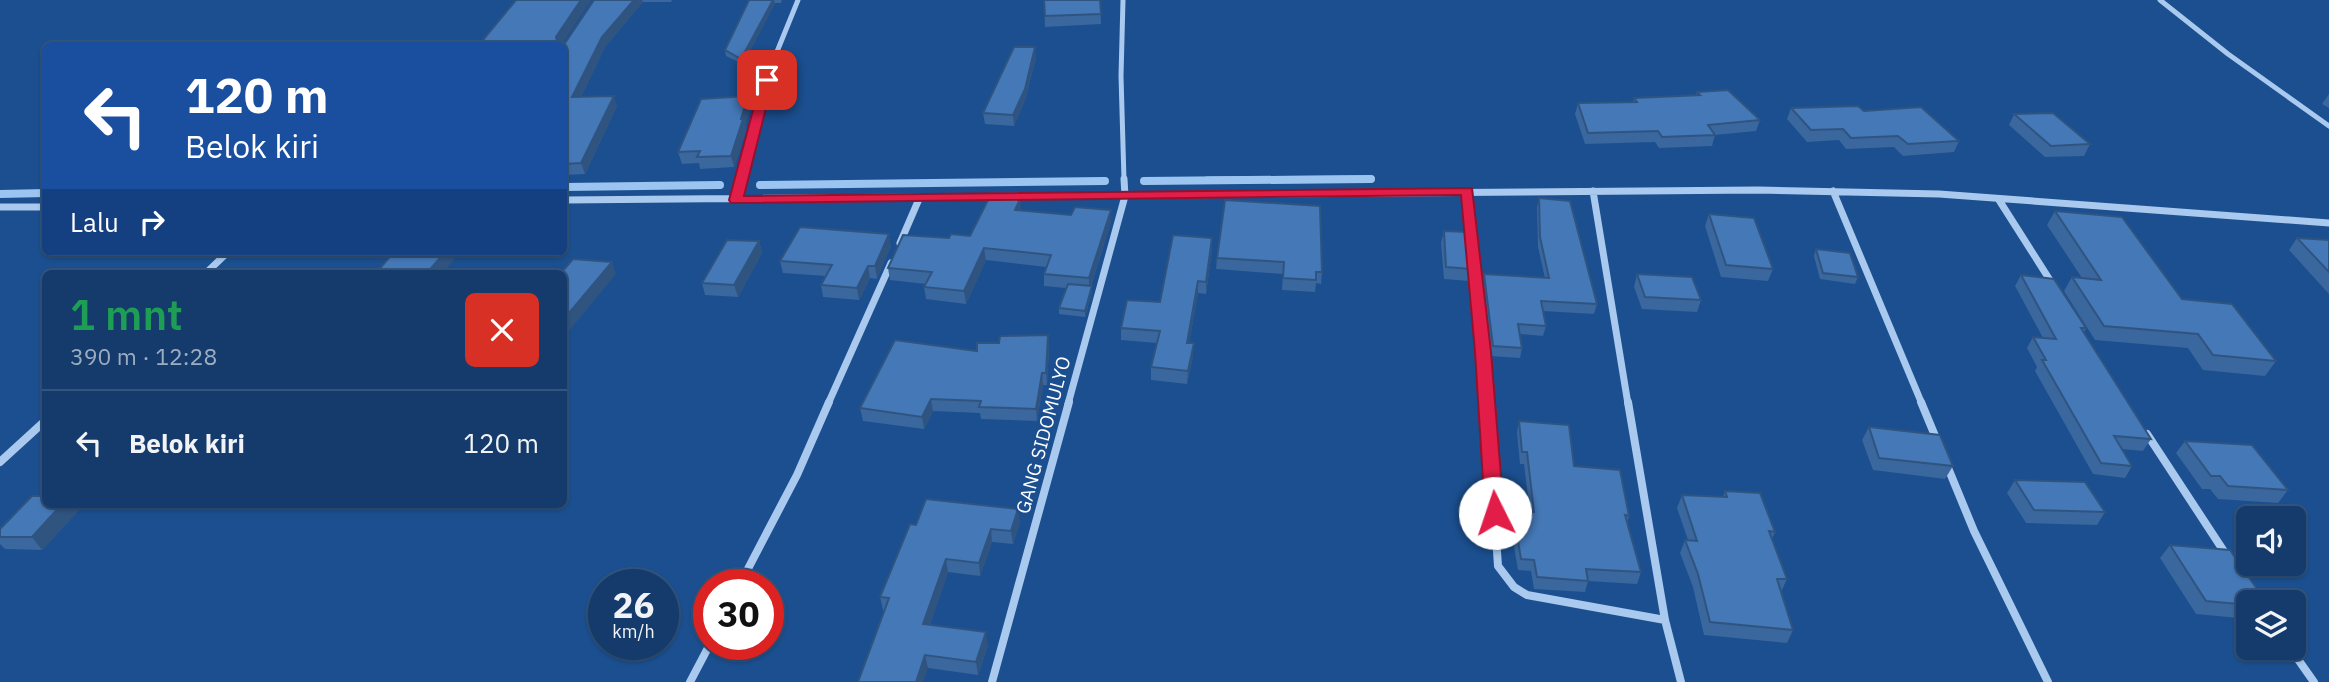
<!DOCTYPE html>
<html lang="id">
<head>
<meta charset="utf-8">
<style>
  body { margin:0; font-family:"IBM Plex Sans",sans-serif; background:#214673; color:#f1f3f6; height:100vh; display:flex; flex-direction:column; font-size:26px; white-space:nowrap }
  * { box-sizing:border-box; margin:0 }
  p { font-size:23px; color:#9dadc1 }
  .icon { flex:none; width:38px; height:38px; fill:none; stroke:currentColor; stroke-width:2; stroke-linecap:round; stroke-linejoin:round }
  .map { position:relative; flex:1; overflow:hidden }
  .sheet { position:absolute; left:42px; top:270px; width:525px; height:238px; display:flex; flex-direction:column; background:#143b6b; border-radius:10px; box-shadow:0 2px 5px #0004,0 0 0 2px #33557e }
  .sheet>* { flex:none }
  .guide { position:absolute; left:42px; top:42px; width:525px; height:214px; border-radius:10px; box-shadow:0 2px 5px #0004,0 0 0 2px #33557e; background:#1a4fa0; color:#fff; overflow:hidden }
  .buttons { position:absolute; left:2236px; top:506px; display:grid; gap:14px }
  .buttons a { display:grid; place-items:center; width:70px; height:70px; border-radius:10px; background:#143b6b; box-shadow:0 2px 5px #0004,0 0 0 2px #33557e; font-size:35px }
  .speed { position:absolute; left:588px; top:569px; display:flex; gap:14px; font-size:35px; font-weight:700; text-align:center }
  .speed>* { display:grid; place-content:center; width:91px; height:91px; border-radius:50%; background:#143b6b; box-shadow:0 2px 5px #0004,0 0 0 2px #33557e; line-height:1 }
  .speed small { font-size:18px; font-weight:400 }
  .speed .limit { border:10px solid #d22; background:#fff; color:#111 }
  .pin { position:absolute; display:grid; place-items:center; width:60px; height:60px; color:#fff; margin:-30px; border-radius:14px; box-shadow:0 4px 10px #0006 }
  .me { position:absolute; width:77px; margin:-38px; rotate:356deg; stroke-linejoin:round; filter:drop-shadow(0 0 5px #0008) }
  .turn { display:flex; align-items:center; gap:24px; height:147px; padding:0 28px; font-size:32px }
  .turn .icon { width:91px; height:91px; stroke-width:2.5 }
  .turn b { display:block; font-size:49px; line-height:60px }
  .then { display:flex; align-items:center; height:66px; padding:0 28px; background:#0003; gap:14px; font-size:26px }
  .round { display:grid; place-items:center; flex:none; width:74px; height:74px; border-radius:10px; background:#214673 }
  .summary { display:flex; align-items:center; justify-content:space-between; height:119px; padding:0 28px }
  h1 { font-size:42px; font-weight:600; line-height:52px; color:#1e9e55 }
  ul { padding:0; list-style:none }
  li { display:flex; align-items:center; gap:21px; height:105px; padding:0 28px; border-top:2px solid #33557e }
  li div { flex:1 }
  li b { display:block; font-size:26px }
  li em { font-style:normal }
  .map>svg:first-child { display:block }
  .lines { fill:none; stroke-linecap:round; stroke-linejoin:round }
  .stream-far1 { stroke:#9cc4f0; stroke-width:7 }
  .stream { stroke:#9cc4f0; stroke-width:8 }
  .street-far2 { stroke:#a9c9ee; stroke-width:5 }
  .street-far1 { stroke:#a9c9ee; stroke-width:7 }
  .street { stroke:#a9c9ee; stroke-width:8 }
  .wall { fill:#3a679d }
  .shaded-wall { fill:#305480 }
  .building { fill:#4478b7; stroke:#305480; stroke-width:2 }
  .route { fill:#e11d48; stroke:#92132f; stroke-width:2 }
  .labels { text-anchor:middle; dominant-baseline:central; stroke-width:5; stroke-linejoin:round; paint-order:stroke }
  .street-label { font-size:19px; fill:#fff; stroke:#1b4f8f }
</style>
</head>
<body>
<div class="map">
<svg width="2329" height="682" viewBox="0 0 2329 682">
  <rect width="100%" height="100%" fill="#1b4f8f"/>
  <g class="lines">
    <!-- stream-far1 -->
    <path class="stream-far1" d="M 1207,180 L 1371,179"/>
    <!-- stream -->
    <path class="stream" d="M 1144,181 L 1371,179
      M 760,185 L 1105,181
      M 564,187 L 720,185
      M 0,194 L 46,193"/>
    <!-- street-far2 -->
    <path class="street-far2" d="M 1123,0 L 1121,76 L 1124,180
      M 2160,0 L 2228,54 L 2329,126
      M 741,180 L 772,64 L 798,0"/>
    <!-- street-far1 -->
    <path class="street-far1" d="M 1467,191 L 1487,404
      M 1593,191 L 1628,404
      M 1833,191 L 1922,404
      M 564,200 L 1758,190 L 1939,194 L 2329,223
      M 736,200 L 742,179
      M 1999,200 L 2053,285
      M 0,207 L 46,207
      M 900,243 L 919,199
      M 206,273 L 228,252
      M 828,404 L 891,263
      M 1068,404 L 1125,196 L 1124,179"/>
    <!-- street -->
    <path class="street" d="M 1487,402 L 1498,566 L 1514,587 L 1527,595 L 1665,620
      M 1628,402 L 1665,620 L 1681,682
      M 1921,402 L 1938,443
      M 2147,434 L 2227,556
      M 0,462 L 46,420
      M 1946,463 L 1974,531 L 2048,682
      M 740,584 L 797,475 L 829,402
      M 2290,648 L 2314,682
      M 690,682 L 710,644
      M 992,682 L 1069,402"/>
  </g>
  <!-- wall -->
  <path class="wall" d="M 516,0 L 591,0 L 562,43 L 565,43 L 594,0 L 672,0 L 671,2 L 643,2 L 605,47 L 581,97 L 617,106 L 585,174 L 564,175 L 564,46 Z
    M 749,0 L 782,0 L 781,3 L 775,3 L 743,64 L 726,56 L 725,50 Z
    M 1044,0 L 1100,0 L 1101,24 L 1045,27 Z
    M 1036,58 L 1025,100 L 1014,126 L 985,124 L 983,113 Z
    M 1697,92 L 1760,120 L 1756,131 L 1715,135 L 1712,146 L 1659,148 L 1655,142 L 1585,144 L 1575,114 L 1578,103 L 1633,102 L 1634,98 L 1696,95 Z
    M 2329,94 L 2329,108 L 2322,104 Z
    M 748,96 L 750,108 L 745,125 L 746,130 L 734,167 L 700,169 L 699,163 L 682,164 L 678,152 Z
    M 1791,108 L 1864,111 L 1959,141 L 1954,152 L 1903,156 L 1894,147 L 1846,149 L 1839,140 L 1807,142 L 1787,119 Z
    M 2014,114 L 2090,144 L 2084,156 L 2045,157 L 2009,125 Z
    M 1539,198 L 1597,304 L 1594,314 L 1543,311 L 1546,326 L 1543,336 L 1520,334 L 1522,348 L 1520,358 L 1490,356 L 1482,283 L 1484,274 L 1545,278 L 1538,247 L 1537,207 Z
    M 1225,200 L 1322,272 L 1321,284 L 1316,283 L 1315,292 L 1282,290 L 1283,274 L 1216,269 L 1217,258 Z
    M 1021,211 L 1071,215 L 1111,222 L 1091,286 L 1092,292 L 1085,317 L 1059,314 L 1059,308 L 1066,288 L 1044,286 L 1044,274 L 1046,267 L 986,260 L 966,304 L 926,299 L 924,287 L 926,284 L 890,280 L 888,268 L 949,238 L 970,236 Z
    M 2055,211 L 2182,299 L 2276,361 L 2265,376 L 2203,370 L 2188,348 L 2095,340 L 2064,291 L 2072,277 L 2082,278 L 2047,225 Z
    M 1709,214 L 1773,269 L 1768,281 L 1721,277 L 1705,226 Z
    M 1444,231 L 1472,269 L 1469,281 L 1444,279 L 1441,243 Z
    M 2297,238 L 2329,240 L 2329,294 L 2289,250 Z
    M 759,241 L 762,253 L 738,297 L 705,295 L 702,283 Z
    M 891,246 L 877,279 L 870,278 L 859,300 L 823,297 L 821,285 L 825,276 L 783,273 L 780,261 Z
    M 1816,249 L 1858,277 L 1855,284 L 1820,279 L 1814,256 Z
    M 1212,250 L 1206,294 L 1198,293 L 1189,343 L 1193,356 L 1187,384 L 1151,380 L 1151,367 L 1157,343 L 1121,340 L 1121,328 L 1160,302 Z
    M 249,252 L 323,252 L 320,256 L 252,256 Z
    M 1637,274 L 1701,300 L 1697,312 L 1642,309 L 1634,287 Z
    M 2021,275 L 2086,328 L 2084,332 L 2151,439 L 2143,451 L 2122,449 L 2132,466 L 2125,478 L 2093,474 L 2035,371 L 2037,367 L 2027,348 L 2033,337 L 2043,338 L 2015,286 Z
    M 1048,335 L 1049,347 L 1047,385 L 1043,385 L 1037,421 L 981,419 L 980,413 L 933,411 L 924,429 L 863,421 L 860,408 L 977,351 L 999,343 Z
    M 1519,421 L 1574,466 L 1629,516 L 1627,523 L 1641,572 L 1637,584 L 1588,581 L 1585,592 L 1534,589 L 1531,571 L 1518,570 L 1510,522 L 1513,511 L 1530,512 L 1524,464 L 1520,464 L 1517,432 Z
    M 1869,427 L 1953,466 L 1945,479 L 1873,470 L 1862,440 Z
    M 2185,441 L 2288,490 L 2278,503 L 2218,499 L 2210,489 L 2202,489 L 2176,453 Z
    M 2015,480 L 2105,512 L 2097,525 L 2026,523 L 2007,493 Z
    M 1725,491 L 1775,532 L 1772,539 L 1787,579 L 1781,592 L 1793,630 L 1787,643 L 1704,635 L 1693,587 L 1680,553 L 1685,540 L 1688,540 L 1677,508 L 1682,495 L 1723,497 Z
    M 79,510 L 42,550 L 5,549 L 0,544 L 0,529 Z
    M 1020,522 L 1013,544 L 992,542 L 980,576 L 948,572 L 930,625 L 988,645 L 978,675 L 928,668 L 883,610 L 880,597 L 916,525 Z
    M 2170,545 L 2249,602 L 2249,619 L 2196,614 L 2160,558 Z"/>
  <!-- shaded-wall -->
  <path class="shaded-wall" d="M 581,0 L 591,0 L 561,46 L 559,46 L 556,37 Z
    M 634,0 L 642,0 L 643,2 L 605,47 L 576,108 L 572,97 L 602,37 Z
    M 773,0 L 774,0 L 775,3 L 743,64 L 741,59 Z
    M 1035,47 L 1036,58 L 1025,100 L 1014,126 L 1013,115 Z
    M 614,96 L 617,106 L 585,174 L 581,163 Z
    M 748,96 L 750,108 L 745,125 L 746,130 L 734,167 L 731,156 Z
    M 1020,199 L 1021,211 L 1015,210 Z
    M 1111,210 L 1111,222 L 1089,291 L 1089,278 Z
    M 889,234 L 891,246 L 877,279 L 875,266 Z
    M 1212,238 L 1212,250 L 1206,294 L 1206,282 Z
    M 759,241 L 762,253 L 738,297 L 734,285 Z
    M 984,248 L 986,260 L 966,304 L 964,291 Z
    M 445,252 L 460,252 L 443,273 L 427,273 Z
    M 612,262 L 616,274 L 564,337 L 564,319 Z
    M 868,266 L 870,278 L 859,300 L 857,288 Z
    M 1198,281 L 1198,293 L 1187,355 L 1187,343 Z
    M 1092,286 L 1092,292 L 1085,317 L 1085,311 Z
    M 1048,335 L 1049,347 L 1047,385 L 1046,373 Z
    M 1194,343 L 1193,356 L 1187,384 L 1188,371 Z
    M 1042,373 L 1043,385 L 1037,421 L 1036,409 Z
    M 931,399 L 933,411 L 924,429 L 922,417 Z
    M 62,504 L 75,504 L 79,510 L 42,550 L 32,537 Z
    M 1018,509 L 1020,522 L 1013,544 L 1011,531 Z
    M 991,529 L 992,542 L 980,576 L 979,563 Z
    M 946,559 L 948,572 L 926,637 L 923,624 Z
    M 986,632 L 988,645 L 978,675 L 976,662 Z
    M 925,655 L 928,668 L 923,682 L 916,682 Z"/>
  <!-- building -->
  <path class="building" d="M 516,0 L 581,0 L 556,37 L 558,44 L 565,43 L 594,0 L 634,0 L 602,37 L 572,97 L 614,96 L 581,163 L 564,164 L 564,46 L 478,46 Z
    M 749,0 L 773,0 L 741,59 L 725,50 Z
    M 1044,0 L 1100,0 L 1101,14 L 1045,16 Z
    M 1014,47 L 1035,47 L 1025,89 L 1013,115 L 983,113 Z
    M 1728,90 L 1760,120 L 1708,125 L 1715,135 L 1662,137 L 1658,131 L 1588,133 L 1578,103 L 1637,102 L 1634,98 L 1700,95 L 1697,92 Z
    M 748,96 L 741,119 L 743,119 L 731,156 L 697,157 L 700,151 L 678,152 L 701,99 Z
    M 1858,106 L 1864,111 L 1921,107 L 1959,141 L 1908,144 L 1898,136 L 1851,138 L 1843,129 L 1811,130 L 1791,108 Z
    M 2053,113 L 2090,144 L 2051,146 L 2014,114 Z
    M 990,196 L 1020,199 L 1015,210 L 1071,215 L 1075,207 L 1111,210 L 1089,278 L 1044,274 L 1051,255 L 984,248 L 964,291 L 924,287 L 932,272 L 888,268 L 903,235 L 949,238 L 951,234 L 970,236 Z
    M 1539,198 L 1570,201 L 1597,304 L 1541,301 L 1546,326 L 1518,324 L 1522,348 L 1493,346 L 1484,274 L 1549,278 L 1540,237 Z
    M 1225,200 L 1320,206 L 1322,272 L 1316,272 L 1316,280 L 1283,278 L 1284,262 L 1217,258 Z
    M 2055,211 L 2122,217 L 2182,299 L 2232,304 L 2276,361 L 2213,355 L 2198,334 L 2104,326 L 2072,277 L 2101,280 Z
    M 1709,214 L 1754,218 L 1773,269 L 1726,265 Z
    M 800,227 L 889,234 L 875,266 L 868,266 L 857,288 L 821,285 L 832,265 L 780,261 Z
    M 1444,231 L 1468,232 L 1472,269 L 1446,267 Z
    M 1173,235 L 1212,238 L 1206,282 L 1198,281 L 1187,343 L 1194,343 L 1188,371 L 1151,367 L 1160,331 L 1121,328 L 1127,300 L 1160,302 Z
    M 2297,238 L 2329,240 L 2329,272 Z
    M 727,240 L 759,241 L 734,285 L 702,283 Z
    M 1816,249 L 1850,253 L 1858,277 L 1823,273 Z
    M 394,252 L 445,252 L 427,273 L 376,273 Z
    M 573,259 L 612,262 L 564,319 L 564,273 L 561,273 Z
    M 1637,274 L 1692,277 L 1701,300 L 1645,297 Z
    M 2021,275 L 2054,279 L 2086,328 L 2081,328 L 2151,439 L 2114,436 L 2132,466 L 2101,463 L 2042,360 L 2046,360 L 2033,337 L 2056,339 Z
    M 1068,284 L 1092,286 L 1085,311 L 1059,308 Z
    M 1048,335 L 1046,373 L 1042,373 L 1036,409 L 979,407 L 981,401 L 931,399 L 922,417 L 860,408 L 895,340 L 977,351 L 977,343 L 999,343 L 1000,336 Z
    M 1519,421 L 1569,425 L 1574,466 L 1620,470 L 1629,516 L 1625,515 L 1641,572 L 1586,569 L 1588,581 L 1537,577 L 1534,560 L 1521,559 L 1513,511 L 1534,512 L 1527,452 L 1522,452 Z
    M 1869,427 L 1940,435 L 1953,466 L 1879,458 Z
    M 2185,441 L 2252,445 L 2288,490 L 2228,486 L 2220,476 L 2211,476 Z
    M 2015,480 L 2085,482 L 2105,512 L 2034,510 Z
    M 1725,491 L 1760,493 L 1775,532 L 1769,531 L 1787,579 L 1777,579 L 1793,630 L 1710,622 L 1698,574 L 1685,540 L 1697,541 L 1682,495 L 1727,497 Z
    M 32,496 L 46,496 L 46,504 L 62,504 L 32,537 L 0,537 L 0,529 Z
    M 926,499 L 1018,509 L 1011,531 L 991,529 L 979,563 L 946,559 L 923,624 L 986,632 L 976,662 L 925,655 L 916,682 L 858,682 L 889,598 L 880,597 L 910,524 L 916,525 Z
    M 2170,545 L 2230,550 L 2266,602 L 2249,602 L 2249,605 L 2206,601 Z"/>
  <!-- route -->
  <path class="route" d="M 767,77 L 773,80 L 744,196 L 1472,188 L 1491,352 L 1504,513 L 1501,518 L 1488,518 L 1485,513 L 1475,352 L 1461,195 L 731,203 L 729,200 L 761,80 Z"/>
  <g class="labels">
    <!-- street labels -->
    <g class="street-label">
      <text transform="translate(1043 435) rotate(-75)">GANG SIDOMULYO</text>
    </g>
  </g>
</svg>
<div class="buttons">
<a><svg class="icon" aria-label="sound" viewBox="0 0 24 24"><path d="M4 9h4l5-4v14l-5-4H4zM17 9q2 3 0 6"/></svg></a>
<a><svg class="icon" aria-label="layers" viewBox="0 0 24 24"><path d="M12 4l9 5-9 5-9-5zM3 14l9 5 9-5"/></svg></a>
</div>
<div class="speed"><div>26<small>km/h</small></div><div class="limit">30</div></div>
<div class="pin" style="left:767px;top:80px;background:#d93025"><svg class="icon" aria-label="arrive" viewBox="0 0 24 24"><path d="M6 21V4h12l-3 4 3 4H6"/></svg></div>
<svg class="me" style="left:1495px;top:513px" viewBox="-20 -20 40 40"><circle r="19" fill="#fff"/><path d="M0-13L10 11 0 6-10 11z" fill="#e11d48"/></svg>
<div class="guide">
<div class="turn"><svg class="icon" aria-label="left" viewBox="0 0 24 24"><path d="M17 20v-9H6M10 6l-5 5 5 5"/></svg><div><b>120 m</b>Belok kiri</div></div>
<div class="then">Lalu<svg class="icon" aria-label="right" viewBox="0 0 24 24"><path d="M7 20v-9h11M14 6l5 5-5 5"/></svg></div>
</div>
<section class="sheet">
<div class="summary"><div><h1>1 mnt</h1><p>390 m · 12:28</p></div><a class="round" style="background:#d93025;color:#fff"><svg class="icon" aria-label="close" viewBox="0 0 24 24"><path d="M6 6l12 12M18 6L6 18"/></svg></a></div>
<ul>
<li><svg class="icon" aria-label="left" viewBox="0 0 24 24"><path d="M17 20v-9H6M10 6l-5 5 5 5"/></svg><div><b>Belok kiri</b></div><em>120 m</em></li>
</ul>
</section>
</div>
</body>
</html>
